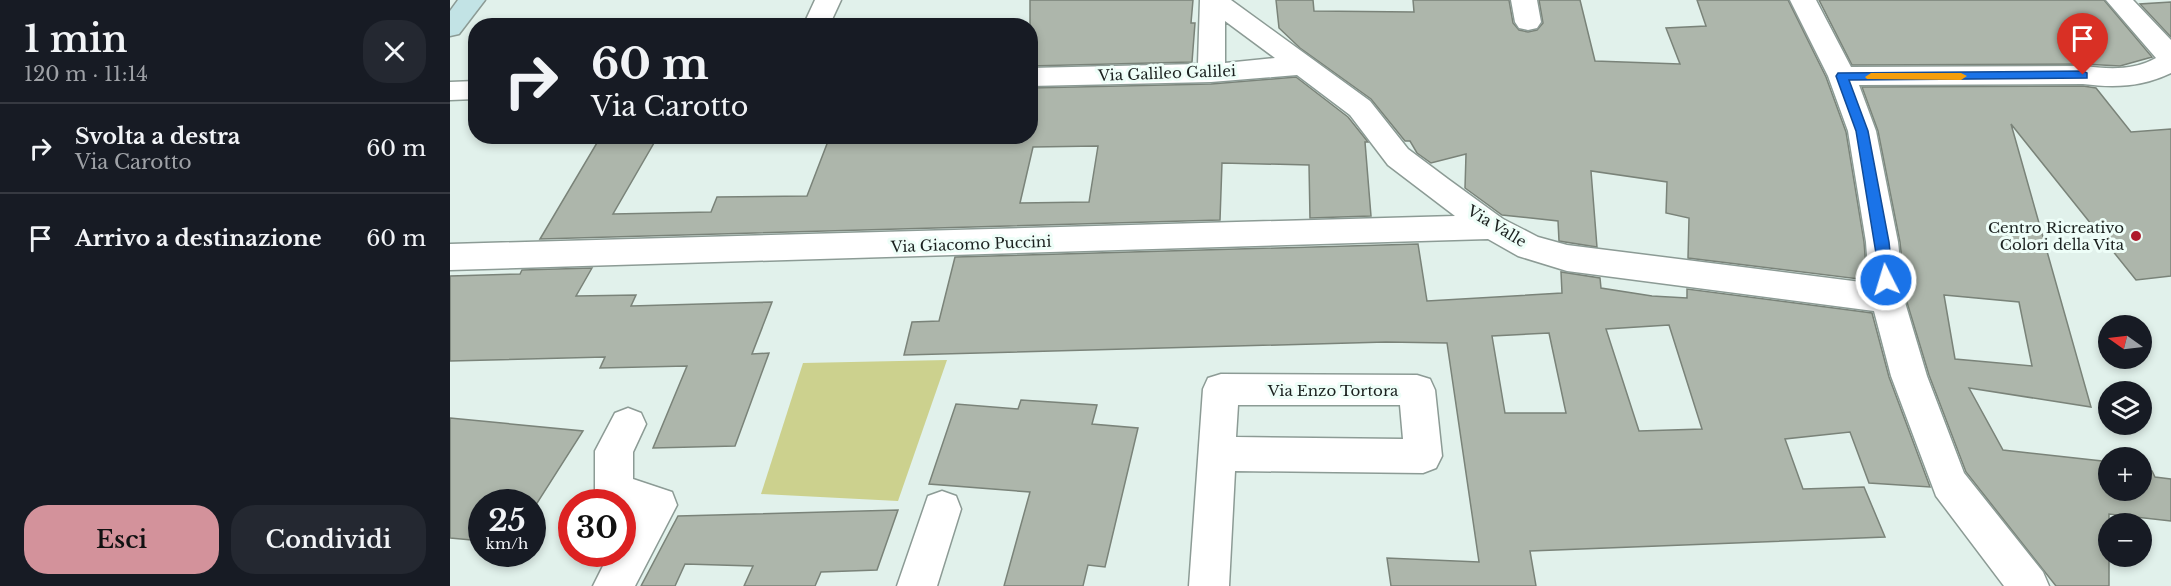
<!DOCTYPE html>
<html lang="it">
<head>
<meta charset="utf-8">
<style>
  body { margin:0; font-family:"Libre Baskerville",serif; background:#242831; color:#f1f3f6; height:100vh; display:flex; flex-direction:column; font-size:22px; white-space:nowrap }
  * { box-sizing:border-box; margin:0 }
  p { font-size:20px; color:#9ea1a6 }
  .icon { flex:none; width:33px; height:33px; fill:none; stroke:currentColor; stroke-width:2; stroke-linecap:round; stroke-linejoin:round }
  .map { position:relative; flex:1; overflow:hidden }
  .side { display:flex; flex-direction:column; background:#171b24; width:450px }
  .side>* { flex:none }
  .guide { position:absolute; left:18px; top:18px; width:570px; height:126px; border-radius:24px; box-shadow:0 3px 9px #0003; background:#171b24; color:#f1f3f6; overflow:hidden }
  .needle { width:39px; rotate:284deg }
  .fabs { position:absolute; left:1648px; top:315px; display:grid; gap:12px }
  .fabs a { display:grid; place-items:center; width:54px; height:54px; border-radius:50%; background:#171b24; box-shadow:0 3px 9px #0003; font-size:30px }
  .speed { position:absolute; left:18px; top:489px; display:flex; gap:12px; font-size:30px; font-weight:700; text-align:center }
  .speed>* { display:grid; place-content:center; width:78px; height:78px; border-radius:50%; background:#171b24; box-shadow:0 3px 9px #0003; line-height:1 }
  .speed small { font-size:15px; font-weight:400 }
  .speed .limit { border:9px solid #d22; background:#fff; color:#111 }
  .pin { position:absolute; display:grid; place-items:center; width:51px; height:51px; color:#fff; margin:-62px -26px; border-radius:50% 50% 50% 0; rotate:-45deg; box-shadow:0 0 6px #0007 }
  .pin .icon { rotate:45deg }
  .me { position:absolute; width:66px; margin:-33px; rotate:355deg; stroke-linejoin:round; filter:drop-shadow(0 0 4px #0008) }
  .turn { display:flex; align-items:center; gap:21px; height:126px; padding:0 24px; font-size:27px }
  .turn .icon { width:78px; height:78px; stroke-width:2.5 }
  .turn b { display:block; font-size:42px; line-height:51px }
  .round { display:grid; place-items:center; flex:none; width:63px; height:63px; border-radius:24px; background:#242831 }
  .summary { display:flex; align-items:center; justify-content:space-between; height:102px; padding:0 24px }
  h1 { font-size:36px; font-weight:600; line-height:45px }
  .cta { display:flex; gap:12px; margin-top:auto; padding:12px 24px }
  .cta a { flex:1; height:69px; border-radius:24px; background:#d3929b; color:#111; font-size:24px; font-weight:600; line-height:69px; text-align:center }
  .cta a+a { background:#242831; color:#f1f3f6 }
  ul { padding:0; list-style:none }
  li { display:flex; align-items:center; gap:18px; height:90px; padding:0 24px; border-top:2px solid #363941 }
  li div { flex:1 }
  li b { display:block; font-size:22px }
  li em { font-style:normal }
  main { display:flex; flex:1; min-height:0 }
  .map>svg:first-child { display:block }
  .green { fill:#ccd18e }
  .building { fill:#adb6ab; stroke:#7a8379; stroke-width:1.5; fill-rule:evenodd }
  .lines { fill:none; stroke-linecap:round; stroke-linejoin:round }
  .street-casing { stroke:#8c9b95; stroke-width:3 }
  .secondary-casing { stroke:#8c9b95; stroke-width:3 }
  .street { fill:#fff; fill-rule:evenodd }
  .secondary { fill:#c2e3e5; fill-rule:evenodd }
  .route { fill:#1a73e8; stroke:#114b97; stroke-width:1.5 }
  .slow { fill:#f59e0b }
  .poi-dot { fill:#ae1b2b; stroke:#eefef8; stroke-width:2 }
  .labels { text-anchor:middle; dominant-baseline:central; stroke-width:6; stroke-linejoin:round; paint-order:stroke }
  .street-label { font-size:15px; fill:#1b211f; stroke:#eefef8 }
  .poi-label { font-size:15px; fill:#1b211f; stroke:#eefef8; text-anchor:end }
</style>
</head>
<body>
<main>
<section class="side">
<div class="summary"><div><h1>1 min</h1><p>120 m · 11:14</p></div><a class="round"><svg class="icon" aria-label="close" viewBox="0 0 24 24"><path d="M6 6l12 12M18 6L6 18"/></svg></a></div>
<ul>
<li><svg class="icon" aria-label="right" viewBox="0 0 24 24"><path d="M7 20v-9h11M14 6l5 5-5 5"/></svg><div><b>Svolta a destra</b><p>Via Carotto</p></div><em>60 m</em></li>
<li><svg class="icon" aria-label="arrive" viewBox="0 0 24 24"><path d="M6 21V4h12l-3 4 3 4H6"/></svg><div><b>Arrivo a destinazione</b></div><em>60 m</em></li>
</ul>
<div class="cta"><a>Esci</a><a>Condividi</a></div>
</section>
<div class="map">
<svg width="1721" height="586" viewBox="0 0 1721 586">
  <rect width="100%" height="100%" fill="#e1f1eb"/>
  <!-- green -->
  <path class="green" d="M 497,360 L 448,501 L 311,494 L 353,363 Z"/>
  <!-- building -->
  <path class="building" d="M 580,0 L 743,0 L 741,23 L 745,23 L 742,62 L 580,66 Z
    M 826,0 L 863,0 L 864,11 L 964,12 L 963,0 L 1059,0 L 1063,23 L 1069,30 L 1078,32 L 1087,30 L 1093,23 L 1089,0 L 1130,0 L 1145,61 L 1230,64 L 1216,28 L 1256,26 L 1247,0 L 1338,0 L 1376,77 L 1396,132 L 1414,242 L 1417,280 L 1238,258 L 1239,218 L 1216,213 L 1217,182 L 1141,171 L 1147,247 L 1109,241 L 1108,221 L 1052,215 L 1015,188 L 1016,154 L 981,163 L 967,153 L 960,141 L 955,141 L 921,99 L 850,48 L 829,28 Z
    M 1369,0 L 1654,0 L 1702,57 L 1670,66 L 1633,64 L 1402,65 Z
    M 1721,2 L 1721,37 L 1690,4 Z
    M 846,77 L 898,117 L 918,142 L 915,142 L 921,216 L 860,218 L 859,165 L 772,163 L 770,220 L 90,239 L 151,136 L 208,136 L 163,214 L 261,212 L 267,197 L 357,196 L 380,136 L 580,136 L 580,88 L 761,84 ZM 648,146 L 639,202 L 570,203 L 583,147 Z
    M 1633,86 L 1646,88 L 1681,132 L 1721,129 L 1721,276 L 1686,280 L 1561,124 L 1641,407 L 1519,388 L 1553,450 L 1652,461 L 1653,466 L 1659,467 L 1659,490 L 1692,490 L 1692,470 L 1702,471 L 1705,477 L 1721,479 L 1721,521 L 1659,514 L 1659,586 L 1606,586 L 1516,472 L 1479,375 L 1456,299 L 1450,242 L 1428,131 L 1412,87 ZM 1494,295 L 1569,302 L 1582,366 L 1505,359 Z
    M 968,244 L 977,301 L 1112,293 L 1111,272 L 1150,278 L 1151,288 L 1202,296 L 1237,298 L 1237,289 L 1422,313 L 1439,377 L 1480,487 L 1419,483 L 1400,432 L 1335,439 L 1353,489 L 1414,487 L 1435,537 L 1080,551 L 1086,586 L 941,586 L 937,558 L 1029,562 L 997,343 L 936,342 L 454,355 L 462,322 L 489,321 L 505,257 ZM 1219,325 L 1252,429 L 1189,431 L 1156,329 ZM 1099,333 L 1116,413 L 1055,413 L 1042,336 Z
    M 142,268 L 126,296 L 186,295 L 181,306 L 322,302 L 302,354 L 319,353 L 285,446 L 203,448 L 237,366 L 150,368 L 155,357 L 0,361 L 0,276 L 70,274 L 72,270 Z
    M 571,400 L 647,405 L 642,424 L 688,428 L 655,567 L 638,565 L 633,586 L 554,586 L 580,492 L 479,484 L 506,404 L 568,409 Z
    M 0,418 L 133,431 L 82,511 L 82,502 L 32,502 L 32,541 L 0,538 Z
    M 448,510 L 427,570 L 371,572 L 365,586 L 294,586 L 303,566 L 235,564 L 225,586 L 191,586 L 228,516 Z"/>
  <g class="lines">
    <defs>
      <path id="street" d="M 365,0 L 391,0 L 379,26 L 353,26 Z
        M 750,0 L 781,0 L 920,101 L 958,149 L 998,179 L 1053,219 L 1088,237 L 1117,245 L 1419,283 L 1416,242 L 1398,131 L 1378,76 L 1340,0 L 1366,0 L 1401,67 L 1633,66 C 1659,69 1682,71 1706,58 L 1656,0 L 1683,0 L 1721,40 L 1721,73 C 1692,87 1665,88 1633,84 L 1409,85 L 1426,131 L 1448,242 L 1454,299 L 1477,376 L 1514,473 L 1593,572 L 1599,586 L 1554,586 L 1486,496 L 1441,376 L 1424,311 L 1117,271 L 1068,256 L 1038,239 L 0,270 L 0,244 L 1005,216 L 938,165 L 900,115 L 847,75 L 761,82 L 580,86 L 580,68 L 748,64 ZM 775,21 L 825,58 L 775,63 Z
        M 1061,0 L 1087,0 L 1091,22 L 1087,28 L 1078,30 L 1069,28 L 1065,22 Z
        M 26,81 L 26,99 L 0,100 L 0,82 Z
        M 771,374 L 967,375 L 980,379 L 985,390 L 992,456 L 986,468 L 973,473 L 785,471 L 779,586 L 739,586 L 753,389 L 758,378 ZM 788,405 L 950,405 L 953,439 L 786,437 Z
        M 178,408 L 191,413 L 196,424 L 183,452 L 183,479 L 222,492 L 227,505 L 185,586 L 143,586 L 159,554 L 172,554 L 172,530 L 182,514 L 172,511 L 172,502 L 151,502 L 145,490 L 145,451 L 165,413 Z
        M 492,491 L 506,496 L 511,509 L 487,586 L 447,586 L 478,496 Z"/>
      <path id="secondary" d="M 8,0 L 35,0 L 9,34 L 0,36 L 0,11 Z"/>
    </defs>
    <!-- street casing -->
    <use href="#street" class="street-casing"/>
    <!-- secondary casing -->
    <use href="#secondary" class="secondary-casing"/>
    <!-- street -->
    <use href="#street" class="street"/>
    <!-- secondary -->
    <use href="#secondary" class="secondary"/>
  </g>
  <!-- route -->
  <path class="route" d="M 1633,71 L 1637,73 L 1637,78 L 1399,80 L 1418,131 L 1439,242 L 1443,280 L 1436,286 L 1431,284 L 1406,131 L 1386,76 L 1388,73 Z"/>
  <!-- slow -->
  <path class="slow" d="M 1421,73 L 1511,73 L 1517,76 L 1511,80 L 1417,79 L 1415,77 Z"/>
  <!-- markers -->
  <circle class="poi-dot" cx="1686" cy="236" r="6"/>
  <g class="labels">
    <!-- street labels -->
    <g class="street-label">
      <text transform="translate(717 73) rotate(-2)">Via Galileo Galilei</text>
      <text transform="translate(1047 226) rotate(31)">Via Valle</text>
      <text transform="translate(521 244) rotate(-2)">Via Giacomo Puccini</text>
      <text x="883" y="390">Via Enzo Tortora</text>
    </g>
    <!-- poi labels -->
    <g class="poi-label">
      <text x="1674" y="227">Centro Ricreativo<tspan x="1674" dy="17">Colori della Vita</tspan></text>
    </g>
  </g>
</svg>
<div class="fabs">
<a><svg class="needle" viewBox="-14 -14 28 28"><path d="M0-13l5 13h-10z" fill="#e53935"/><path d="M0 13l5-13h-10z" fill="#9ea1a6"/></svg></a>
<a><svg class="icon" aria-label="layers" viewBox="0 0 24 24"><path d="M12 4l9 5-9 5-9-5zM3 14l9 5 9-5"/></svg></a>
<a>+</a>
<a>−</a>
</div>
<div class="speed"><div>25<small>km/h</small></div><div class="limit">30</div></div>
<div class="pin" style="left:1633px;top:75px;background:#d93025"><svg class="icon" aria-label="arrive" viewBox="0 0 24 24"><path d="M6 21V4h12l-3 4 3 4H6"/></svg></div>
<svg class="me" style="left:1436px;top:280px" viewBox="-20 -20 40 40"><circle r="17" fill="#1a73e8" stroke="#fff" stroke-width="3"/><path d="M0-11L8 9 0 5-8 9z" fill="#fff"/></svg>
<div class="guide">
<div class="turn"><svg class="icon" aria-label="right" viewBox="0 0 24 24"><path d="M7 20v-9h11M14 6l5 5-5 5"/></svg><div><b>60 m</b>Via Carotto</div></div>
</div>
</div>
</main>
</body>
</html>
